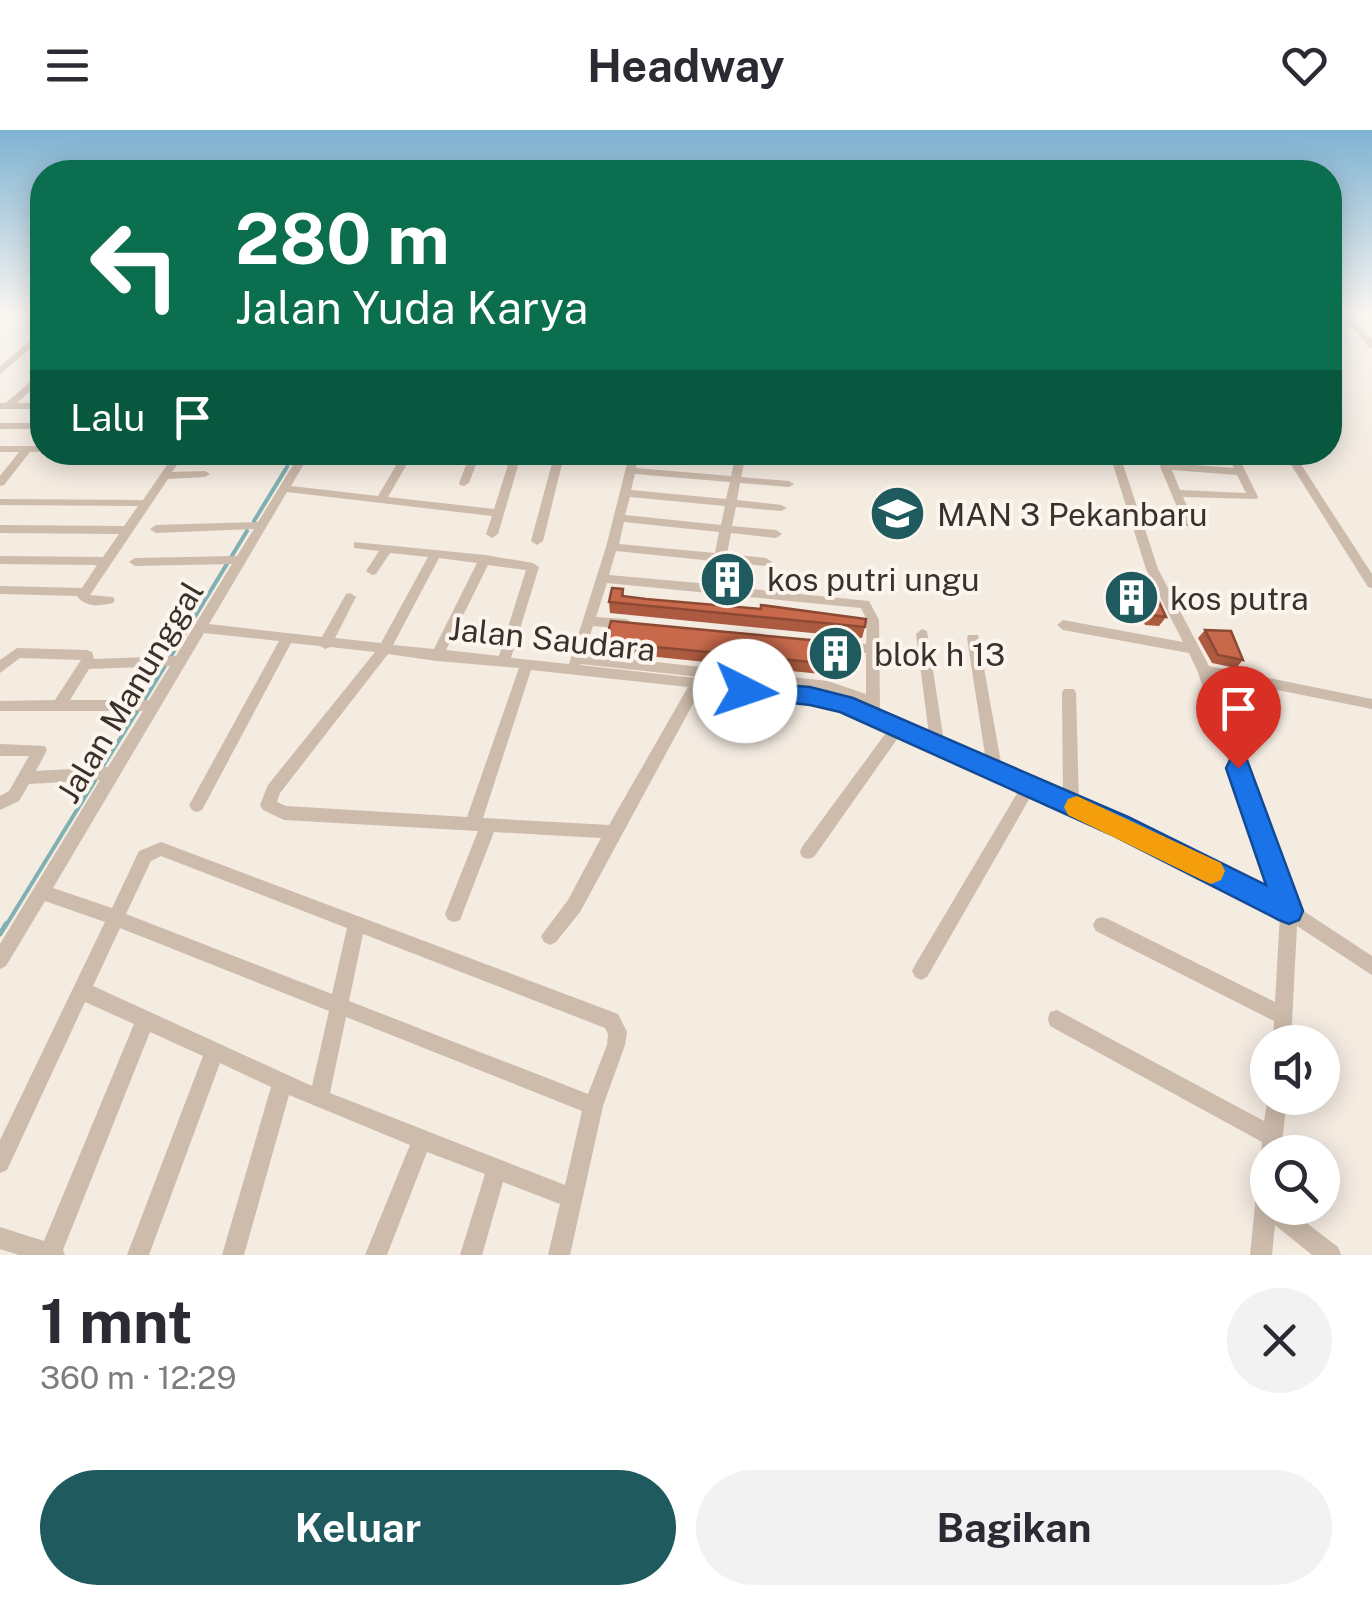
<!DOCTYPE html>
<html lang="id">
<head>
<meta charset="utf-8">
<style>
  body { margin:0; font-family:"Public Sans",sans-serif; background:#f2f2f3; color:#2b2b33; height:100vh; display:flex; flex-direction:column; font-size:38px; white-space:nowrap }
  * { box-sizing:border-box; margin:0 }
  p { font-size:32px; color:#7c7c81 }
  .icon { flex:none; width:55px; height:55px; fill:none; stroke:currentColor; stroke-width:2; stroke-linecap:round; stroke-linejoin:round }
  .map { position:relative; height:1125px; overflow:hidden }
  .details { display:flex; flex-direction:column; background:#fff; flex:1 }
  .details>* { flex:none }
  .guide { position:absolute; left:30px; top:30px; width:1312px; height:305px; border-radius:40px; box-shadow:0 5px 25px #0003; background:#0b6e4f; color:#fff; overflow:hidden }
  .tools { position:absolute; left:1250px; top:895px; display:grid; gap:20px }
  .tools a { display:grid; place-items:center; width:90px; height:90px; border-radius:50%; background:#fff; box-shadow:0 5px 25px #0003; font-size:50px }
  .pin { position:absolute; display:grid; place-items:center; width:85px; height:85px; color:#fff; margin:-102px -42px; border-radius:50% 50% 50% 0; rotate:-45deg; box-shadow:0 0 10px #0007 }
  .pin .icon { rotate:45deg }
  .me { position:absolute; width:110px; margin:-55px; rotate:94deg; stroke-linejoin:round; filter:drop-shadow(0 0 8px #0008) }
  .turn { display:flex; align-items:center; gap:35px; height:210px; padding:0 40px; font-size:45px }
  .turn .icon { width:130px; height:130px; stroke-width:2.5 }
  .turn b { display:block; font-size:70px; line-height:85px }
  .then { display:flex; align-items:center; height:95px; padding:0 40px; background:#0003; gap:20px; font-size:38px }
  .round { display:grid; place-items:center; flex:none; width:105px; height:105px; border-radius:52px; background:#f2f2f3 }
  .overview { display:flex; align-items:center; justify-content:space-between; height:170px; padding:0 40px }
  h1 { font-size:60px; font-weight:700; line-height:75px }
  .action { display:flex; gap:20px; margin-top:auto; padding:20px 40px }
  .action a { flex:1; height:115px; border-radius:60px; background:#1f5a5e; color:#fff; font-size:40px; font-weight:700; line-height:115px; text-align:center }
  .action a+a { background:#f2f2f3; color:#2b2b33 }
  header { display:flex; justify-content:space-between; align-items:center; height:130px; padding:0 40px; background:#fff; font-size:45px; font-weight:700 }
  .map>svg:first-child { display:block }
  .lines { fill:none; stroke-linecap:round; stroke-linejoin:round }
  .stream-far2 { stroke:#7fb0b2; stroke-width:2.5 }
  .stream-far1 { stroke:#7fb0b2; stroke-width:4 }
  .stream { stroke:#7fb0b2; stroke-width:5 }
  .minor { fill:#cdbbac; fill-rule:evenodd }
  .wall { fill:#ac5a40 }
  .building { fill:#c8694b; stroke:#8c4a34; stroke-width:2.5 }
  .route { fill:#1a73e8; stroke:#114b97; stroke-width:2.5 }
  .slow { fill:#f59e0b }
  .labels { text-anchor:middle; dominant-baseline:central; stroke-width:8; stroke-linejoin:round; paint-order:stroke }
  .poi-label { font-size:32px; fill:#3b302b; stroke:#fbf5ee; text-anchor:start }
  .street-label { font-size:32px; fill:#3b302b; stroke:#fbf5ee }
</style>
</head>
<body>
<header><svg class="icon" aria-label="menu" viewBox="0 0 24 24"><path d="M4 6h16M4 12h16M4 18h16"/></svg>Headway<svg class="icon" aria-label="heart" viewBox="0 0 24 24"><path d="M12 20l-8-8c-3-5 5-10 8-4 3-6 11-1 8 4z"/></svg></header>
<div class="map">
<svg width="1372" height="1125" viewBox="0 0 1372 1125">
  <rect width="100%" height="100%" fill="#f4ebe1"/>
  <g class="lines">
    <!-- stream-far2 -->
    <path class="stream-far2" d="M 285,340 L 296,322"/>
    <!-- stream-far1 -->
    <path class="stream-far1" d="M 254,391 L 287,337
      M 143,572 L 247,401
      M 103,636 L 138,580
      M 5,797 L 96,649"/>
    <!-- stream -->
    <path class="stream" d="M 0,804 L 6,794"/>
    <!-- minor -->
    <path class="minor" d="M 1340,182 L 1349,182 L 1372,210 L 1372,218 L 1369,217 Z
      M 39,203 L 42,203 L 42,209 L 0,244 L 0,236 Z
      M 33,249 L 41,251 L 17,273 L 42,273 L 42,279 L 0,279 L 0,273 L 6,273 Z
      M 0,293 L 42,293 L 42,299 L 0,299 Z
      M 0,316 L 42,316 L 42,322 L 30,322 L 4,355 L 0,356 L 0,346 L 19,322 L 0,322 Z
      M 176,322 L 186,322 L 172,342 L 205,341 L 210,344 L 205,347 L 168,349 L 90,465 L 113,467 L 115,470 L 113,473 C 100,476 86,478 77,466 L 0,464 L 0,456 L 82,458 L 97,435 L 0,434 L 0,426 L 103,427 L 119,404 L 0,403 L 0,395 L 124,396 L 138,376 L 0,375 L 0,369 L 143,370 Z
      M 301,322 L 311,322 L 291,356 L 378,366 L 404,322 L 414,322 L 388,367 L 494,379 L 512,322 L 522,322 L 498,404 L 492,408 L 486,404 L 492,386 L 287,362 L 209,494 L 322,507 L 346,464 L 350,463 L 356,467 L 335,508 L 381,513 L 428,427 L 390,423 L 376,444 L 372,445 L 366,441 L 379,421 L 354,418 L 354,412 L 485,425 L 533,433 L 539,437 L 511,528 L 569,534 L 606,417 L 630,322 L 640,322 L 636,338 L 731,346 L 735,328 L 701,325 L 696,322 L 746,322 L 793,327 L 794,329 L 789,332 L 745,329 L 741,347 L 789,351 L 794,354 L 789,357 L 740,353 L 737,370 L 781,375 L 787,378 L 781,381 L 736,377 L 732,396 L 776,400 L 782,404 L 776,408 L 731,403 L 727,424 L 766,428 L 772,432 L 766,436 L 725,432 L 721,456 L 869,471 L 879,490 L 880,584 L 929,605 L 916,504 L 922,499 L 927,501 L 944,612 L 986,631 L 967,508 L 968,505 L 978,505 L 1002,638 L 1063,666 L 1062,563 L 1064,559 L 1074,559 L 1076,563 L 1079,673 L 1197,726 L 1275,765 L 1197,540 L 1189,523 L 1063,500 L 1057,495 L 1063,490 L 1183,512 L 1146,439 L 1109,322 L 1119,322 L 1141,389 L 1182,389 L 1154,322 L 1164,322 L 1169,333 L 1234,338 L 1226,322 L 1236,322 L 1258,367 L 1257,369 L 1183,367 L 1195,393 L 1193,396 L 1144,396 L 1158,439 L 1209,536 L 1372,569 L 1372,579 L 1213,547 L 1296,776 L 1372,826 L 1372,845 L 1297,796 L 1291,912 L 1273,912 L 1274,891 L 1096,801 L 1093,795 L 1096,789 L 1102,787 L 1108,789 L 1275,872 L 1280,785 L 1185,736 L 1031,666 L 927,847 L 921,850 L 915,847 L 912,841 L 915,835 L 1019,660 L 900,605 L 814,727 L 808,729 L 802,727 L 800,722 L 802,717 L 888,600 L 842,579 L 811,571 L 701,559 L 580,782 L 556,812 L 550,815 L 544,812 L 541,806 L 568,770 L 601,708 L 494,702 L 460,790 L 454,792 L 448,790 L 445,784 L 478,701 L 284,690 L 263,680 L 260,675 L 268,655 L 375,522 L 330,517 L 325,519 L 320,516 L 291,513 L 202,680 L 197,682 L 192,680 L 189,675 L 192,670 L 279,511 L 204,503 L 53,758 L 112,778 L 139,721 L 161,712 L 618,884 L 627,902 L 625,915 L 603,976 L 570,1125 L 548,1125 L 560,1074 L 503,1052 L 482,1125 L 460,1125 L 485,1044 L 427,1022 L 387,1125 L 365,1125 L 410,1015 L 289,965 L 244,1125 L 222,1125 L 271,957 L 220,933 L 149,1125 L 127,1125 L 203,926 L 150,902 L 63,1120 L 65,1125 L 19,1125 L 0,1119 L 0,1097 L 44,1111 L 134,894 L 85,872 L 7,1040 L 0,1043 L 0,1010 L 105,792 L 45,771 L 6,836 L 0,839 L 0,814 L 100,650 L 29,654 L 19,671 L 0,680 L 0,666 L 9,661 L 29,626 L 0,626 L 0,614 L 45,616 L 47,620 L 36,641 L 108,637 L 143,581 L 0,581 L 0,571 L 55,570 L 81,530 L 20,528 L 0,543 L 0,530 L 17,518 L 87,520 L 92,522 L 94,529 L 176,526 L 232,434 L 135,436 L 129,432 L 135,428 L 237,426 L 254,399 L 156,403 L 150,399 L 156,395 L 258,392 ZM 1172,340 L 1237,345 L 1246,363 L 1180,360 ZM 635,344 L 730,352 L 726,369 L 631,360 ZM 630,367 L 725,376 L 721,395 L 625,385 ZM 624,392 L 719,402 L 715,423 L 619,414 ZM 616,421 L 713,431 L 709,454 L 609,445 ZM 439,428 L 477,433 L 434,519 L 393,515 ZM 488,435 L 526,440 L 499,526 L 446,520 ZM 607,453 L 861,478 L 867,490 L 866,514 L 828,510 L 821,515 L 828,520 L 866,523 L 866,564 L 828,551 L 584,524 L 593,496 L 627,499 L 633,494 L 627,489 L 596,487 ZM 388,524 L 437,531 L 519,538 L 467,687 L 286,676 L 277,672 L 280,663 ZM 581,534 L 827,561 L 866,575 L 866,577 L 845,569 L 811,561 L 580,535 ZM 170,536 L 149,570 L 70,570 L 89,539 ZM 531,540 L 688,557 L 609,695 L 483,688 ZM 161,726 L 347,798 L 332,864 L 126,784 L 151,731 ZM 120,798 L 329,881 L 312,956 L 93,856 ZM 363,804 L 605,898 L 608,904 L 607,915 L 588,964 L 349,871 ZM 346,887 L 582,981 L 565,1055 L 330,963 Z
      M 471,322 L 481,322 L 469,353 L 464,356 L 460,355 L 459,353 Z
      M 555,322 L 565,322 L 543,411 L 537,415 L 531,411 Z
      M 1283,322 L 1293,322 L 1372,444 L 1372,458 L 1368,457 Z
      M 1057,880 L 1264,991 L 1268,967 L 1287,968 L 1281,1022 L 1268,1022 L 1268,1031 L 1264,1029 L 1261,1022 L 1262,1012 L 1050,896 L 1048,889 L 1050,882 Z
      M 1268,1045 L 1268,1078 L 1287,1078 L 1338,1117 L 1341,1125 L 1312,1125 L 1275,1095 L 1272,1125 L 1250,1125 L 1257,1055 L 1261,1048 Z"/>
  </g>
  <!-- wall -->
  <path class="wall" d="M 739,434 L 737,454 L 725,453 L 726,442 Z
    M 1118,450 L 1149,450 L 1166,487 L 1159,496 L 1145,495 L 1138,476 L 1120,476 L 1112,460 Z
    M 623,459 L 624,466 L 865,497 L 862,508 L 610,483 L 609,472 Z
    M 1205,500 L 1243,530 L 1236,538 L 1212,533 L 1198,508 Z
    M 606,509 L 842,535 L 840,546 L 657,527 L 607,520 Z"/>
  <!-- building -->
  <path class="building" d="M 728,432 L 739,434 L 738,443 L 726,442 Z
    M 1118,450 L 1149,450 L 1166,487 L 1152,485 L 1145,466 L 1127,466 Z
    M 612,458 L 623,459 L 622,466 L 646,469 L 761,479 L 761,475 L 866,489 L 865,497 L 609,472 Z
    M 611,491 L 842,513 L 842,535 L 656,517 L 606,509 Z
    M 1205,500 L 1231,501 L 1243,530 L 1218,525 Z"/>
  <!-- sky -->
  <linearGradient id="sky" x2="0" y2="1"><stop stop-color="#7eb2d2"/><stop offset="0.54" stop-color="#faf6f2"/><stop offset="1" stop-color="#faf6f2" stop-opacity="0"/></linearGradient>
  <rect width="1372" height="340" fill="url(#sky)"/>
  <!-- route -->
  <path class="route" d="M 745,552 L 810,557 L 853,568 L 1128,687 L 1266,755 L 1226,638 L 1230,630 L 1238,627 L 1247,630 L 1303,781 L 1299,790 L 1289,794 L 1279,790 L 1110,704 L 840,582 L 810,575 L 737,567 L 733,561 Z"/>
  <!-- slow -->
  <path class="slow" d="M 1077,666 L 1221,733 L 1225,741 L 1221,750 L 1211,754 L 1202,750 L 1068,685 L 1064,677 L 1068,669 Z"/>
  <!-- icons -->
  <defs>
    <symbol id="school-disc" viewBox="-11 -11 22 22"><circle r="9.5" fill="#1f5a5e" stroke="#fbf5ee"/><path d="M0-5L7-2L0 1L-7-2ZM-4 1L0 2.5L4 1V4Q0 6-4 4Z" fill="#fff"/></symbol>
    <symbol id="building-disc" viewBox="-11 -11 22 22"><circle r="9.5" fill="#1f5a5e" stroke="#fbf5ee"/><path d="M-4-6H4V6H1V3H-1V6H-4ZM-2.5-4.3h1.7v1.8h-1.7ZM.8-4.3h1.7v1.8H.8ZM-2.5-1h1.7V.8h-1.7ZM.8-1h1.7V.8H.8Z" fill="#fff"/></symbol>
  </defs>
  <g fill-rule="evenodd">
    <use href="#school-disc" x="866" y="352" width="63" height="63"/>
    <use href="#building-disc" x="696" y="418" width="63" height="63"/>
    <use href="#building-disc" x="1100" y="436" width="63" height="63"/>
    <use href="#building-disc" x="804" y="492" width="63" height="63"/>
  </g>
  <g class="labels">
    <!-- poi labels -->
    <g class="poi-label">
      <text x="937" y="384">MAN 3 Pekanbaru</text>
      <text x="767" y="449">kos putri ungu</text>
      <text x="1170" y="468">kos putra</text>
      <text x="874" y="524">blok h 13</text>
    </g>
    <!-- street labels -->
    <g class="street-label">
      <text transform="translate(552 509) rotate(6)">Jalan Saudara</text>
      <text transform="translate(130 562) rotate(-59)">Jalan Manunggal</text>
    </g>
  </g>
</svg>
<div class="tools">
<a><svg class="icon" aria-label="sound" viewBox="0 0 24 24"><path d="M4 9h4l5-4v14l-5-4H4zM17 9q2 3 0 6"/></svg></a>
<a><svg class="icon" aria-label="search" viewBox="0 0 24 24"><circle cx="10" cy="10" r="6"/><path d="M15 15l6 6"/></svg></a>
</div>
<div class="pin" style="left:1238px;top:638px;background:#d93025"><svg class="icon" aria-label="arrive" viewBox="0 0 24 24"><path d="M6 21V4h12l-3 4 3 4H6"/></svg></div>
<svg class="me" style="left:745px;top:561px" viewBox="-20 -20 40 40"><circle r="19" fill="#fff"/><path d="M0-13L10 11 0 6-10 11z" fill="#1a73e8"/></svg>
<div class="guide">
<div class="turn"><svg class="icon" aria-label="left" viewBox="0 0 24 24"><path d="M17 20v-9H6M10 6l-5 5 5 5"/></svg><div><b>280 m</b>Jalan Yuda Karya</div></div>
<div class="then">Lalu<svg class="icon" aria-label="arrive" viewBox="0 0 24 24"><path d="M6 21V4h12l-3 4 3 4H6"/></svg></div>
</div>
</div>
<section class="details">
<div class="overview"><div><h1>1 mnt</h1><p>360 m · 12:29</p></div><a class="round"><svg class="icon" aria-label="close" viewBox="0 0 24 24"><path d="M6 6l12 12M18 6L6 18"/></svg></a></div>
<div class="action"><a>Keluar</a><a>Bagikan</a></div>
</section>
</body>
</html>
